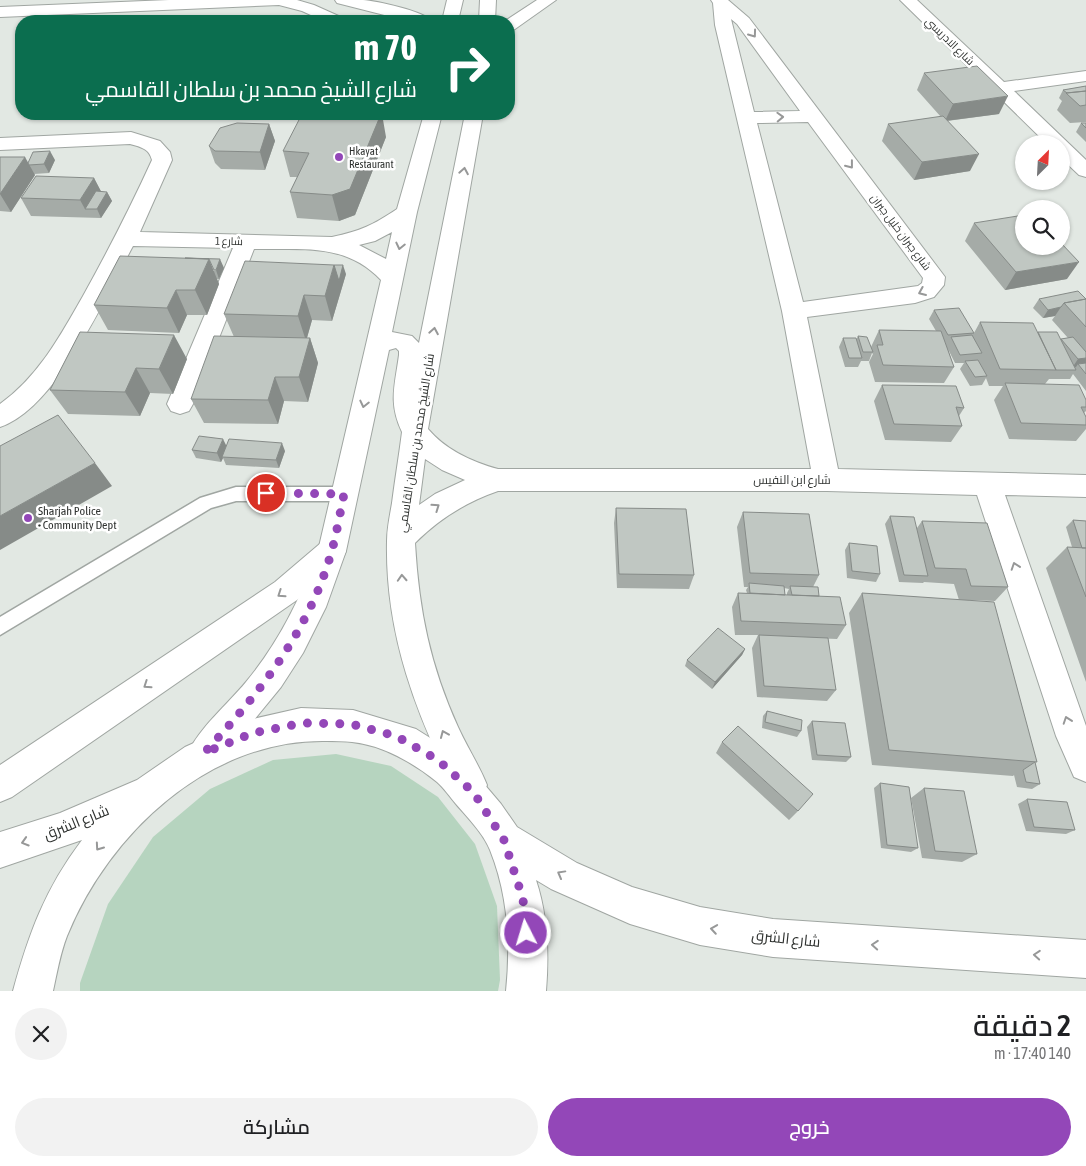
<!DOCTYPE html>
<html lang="ar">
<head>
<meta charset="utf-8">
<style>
  body { margin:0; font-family:"Asap Condensed",Cairo,sans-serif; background:#f2f2f2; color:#202124; direction:rtl; height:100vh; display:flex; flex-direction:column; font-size:19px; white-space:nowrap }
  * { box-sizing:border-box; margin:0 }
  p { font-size:16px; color:#757577 }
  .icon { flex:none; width:28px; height:28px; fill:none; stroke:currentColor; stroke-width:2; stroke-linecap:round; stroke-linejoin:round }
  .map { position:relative; height:991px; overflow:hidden; direction:ltr }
  .details { display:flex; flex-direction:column; background:#fff; flex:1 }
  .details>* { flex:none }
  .banner { position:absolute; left:15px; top:15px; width:500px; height:105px; border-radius:20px; box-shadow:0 1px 4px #0004; direction:rtl; background:#0b6e4f; color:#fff; overflow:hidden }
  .needle { width:32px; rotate:24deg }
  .tools { position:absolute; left:1015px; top:135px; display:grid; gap:10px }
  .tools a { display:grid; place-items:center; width:55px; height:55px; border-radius:50%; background:#fff; box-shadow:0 1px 4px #0004; font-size:25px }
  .pin { position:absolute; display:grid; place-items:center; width:42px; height:42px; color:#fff; margin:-21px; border:2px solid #fff; border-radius:50%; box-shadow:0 1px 5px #0007 }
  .me { position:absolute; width:55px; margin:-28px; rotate:355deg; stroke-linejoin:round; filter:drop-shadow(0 0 4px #0008) }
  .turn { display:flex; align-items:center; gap:18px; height:105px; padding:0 15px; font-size:22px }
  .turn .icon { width:65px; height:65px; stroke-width:2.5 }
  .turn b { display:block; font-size:35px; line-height:42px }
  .round { display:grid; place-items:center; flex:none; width:52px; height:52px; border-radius:26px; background:#f2f2f2 }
  .head { display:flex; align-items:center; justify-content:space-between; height:85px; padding:0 15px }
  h1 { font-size:30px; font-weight:600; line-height:38px }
  .cta { display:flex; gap:10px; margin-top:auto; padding:10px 15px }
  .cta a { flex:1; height:58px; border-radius:30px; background:#9347b8; color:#fff; font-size:20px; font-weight:600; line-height:58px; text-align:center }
  .cta a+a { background:#f2f2f2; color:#202124 }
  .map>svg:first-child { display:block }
  .green { fill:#b6d4bf }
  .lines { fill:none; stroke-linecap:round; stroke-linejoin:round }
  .service-casing { stroke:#a0a6a2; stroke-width:3 }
  .minor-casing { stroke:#a0a6a2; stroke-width:2 }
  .secondary-casing { stroke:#a0a6a2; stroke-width:2 }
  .primary-casing { stroke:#a0a6a2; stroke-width:2 }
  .service { fill:#fff; fill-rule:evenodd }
  .minor { fill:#fff; fill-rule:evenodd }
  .secondary { fill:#fff; fill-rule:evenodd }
  .primary { fill:#fff; fill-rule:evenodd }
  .wall { fill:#a5aba7; fill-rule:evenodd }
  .shaded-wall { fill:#868b88 }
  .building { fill:#c0c7c2; stroke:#868b88 }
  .oneway { stroke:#979898 }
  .route { stroke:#9347b8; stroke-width:9; stroke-dasharray:0 16.2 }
  .poi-dot { fill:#9347b8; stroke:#fff; stroke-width:2 }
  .labels { text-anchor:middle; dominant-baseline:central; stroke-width:5; stroke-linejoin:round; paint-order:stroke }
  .far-street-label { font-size:11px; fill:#2f3230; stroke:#fff }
  .far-poi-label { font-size:11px; fill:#2f3230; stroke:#fff; text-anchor:start }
  .street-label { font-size:12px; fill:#2f3230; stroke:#fff }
  .poi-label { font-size:12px; fill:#2f3230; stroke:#fff; text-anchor:start }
  .near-street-label { font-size:15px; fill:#2f3230; stroke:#fff }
</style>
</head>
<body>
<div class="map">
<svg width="1086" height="991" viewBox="0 0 1086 991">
  <rect width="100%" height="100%" fill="#e2e8e3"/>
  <!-- green -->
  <path class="green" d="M 336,754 L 391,766 L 438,797 L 475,844 L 497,906 L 500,980 L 498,991 L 80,991 L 80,983 L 108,904 L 153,837 L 210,789 L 273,760 Z"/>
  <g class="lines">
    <defs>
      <path id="service" d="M 236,487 L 344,487 L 350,489 L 352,494 L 350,499 L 344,501 L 236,501 L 211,508 L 0,635 L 0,617 L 200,498 Z"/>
      <path id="minor" d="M 447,0 L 463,0 L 458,21 L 442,21 Z
        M 480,0 L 496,0 L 495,21 L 479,21 Z
        M 711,0 L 728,0 L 749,18 L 945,277 L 944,285 L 934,297 L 915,303 L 807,317 L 838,469 L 1086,475 L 1086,497 L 1005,495 L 1086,726 L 1086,782 L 1074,777 L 1056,736 L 977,495 L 827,491 L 498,491 C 466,502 439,519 415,543 C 419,611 430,665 458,727 C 467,747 479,765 487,785 L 482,797 L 470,802 L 458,797 C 416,715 385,634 387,541 C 387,528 390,515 392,503 C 395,479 399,456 402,432 C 388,403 395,385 399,355 L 399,351 L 396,348 L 389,350 L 346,551 L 326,607 L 303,653 L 281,687 L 217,765 L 205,770 L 193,765 L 188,753 C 199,728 228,704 246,682 C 279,642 300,599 318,551 L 381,280 C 345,242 301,250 254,249 L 193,404 L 189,411 L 180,414 L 171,411 L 167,404 L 233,248 L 133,246 C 106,296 56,409 0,427 L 0,404 C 39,376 60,336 83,296 C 108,251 131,206 152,160 C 149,148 140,147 130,144 L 0,150 L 0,138 L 131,132 L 160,141 L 170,152 L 172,160 L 140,232 L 332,237 C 361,231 373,225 397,209 L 424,114 L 442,114 L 417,212 L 392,332 L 412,336 L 419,343 L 465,114 L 483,114 L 428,429 C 446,450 472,462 498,469 L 811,469 L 782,311 L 715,25 L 713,3 ZM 731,19 L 737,24 L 800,111 L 754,112 ZM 808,122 L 923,278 L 922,283 L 918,286 L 803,302 L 757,123 ZM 392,232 L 386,259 L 359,245 L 375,241 ZM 425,459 L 442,470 L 465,480 L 435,494 L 419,505 Z
        M 900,0 L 917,0 L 1004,82 L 1086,71 L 1086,81 L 1014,91 L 1086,160 L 1086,177 L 1079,175 L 1061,158 L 1061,144 L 1047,144 Z"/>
      <path id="secondary" d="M 169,0 L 297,0 L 314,5 L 343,18 L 345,21 L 324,21 L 302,11 L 279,5 L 0,17 L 0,7 Z
        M 335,0 C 344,0 354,0 363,0 C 376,1 425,11 431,21 L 408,21 L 337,3 Z
        M 537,0 L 556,0 L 515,29 L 509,31 L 509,21 L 505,21 Z"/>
      <path id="primary" d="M 332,539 L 342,542 L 346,551 L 342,560 L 297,600 L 12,797 L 0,802 L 0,765 L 275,582 L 322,542 Z
        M 301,708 L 353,710 L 416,729 L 462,758 L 501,804 L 517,827 L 577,863 L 632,887 L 700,907 L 773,919 L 1086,940 L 1086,978 L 773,957 L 700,945 L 630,924 L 551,889 L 536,880 C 548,916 549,954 546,991 L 506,991 C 511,943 508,895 490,850 C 483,833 468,818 456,804 C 450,797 444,788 437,782 C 414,763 382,745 352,742 C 344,741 334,741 326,741 C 209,739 109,833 67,936 C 60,954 57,973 53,991 L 13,991 C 29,933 45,889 82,840 L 0,868 L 0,832 L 60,813 L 137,780 L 185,747 L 236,724 L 248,720 Z"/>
    </defs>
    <!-- service casing -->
    <use href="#service" class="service-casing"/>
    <!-- minor casing -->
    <use href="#minor" class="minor-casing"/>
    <!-- secondary casing -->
    <use href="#secondary" class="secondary-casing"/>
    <!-- primary casing -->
    <use href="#primary" class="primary-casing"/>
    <!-- service -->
    <use href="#service" class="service"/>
    <!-- minor -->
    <use href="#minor" class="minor"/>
    <!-- secondary -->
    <use href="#secondary" class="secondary"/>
    <!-- primary -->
    <use href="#primary" class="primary"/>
  </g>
  <!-- wall -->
  <path class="wall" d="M 924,73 L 999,114 L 947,121 L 970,171 L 914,180 L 882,141 L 888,124 L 941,117 L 917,90 Z
    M 1086,86 L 1086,122 L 1070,123 L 1057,110 L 1062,101 L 1059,98 L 1063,90 Z
    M 1081,123 L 1086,123 L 1086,142 L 1076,132 Z
    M 269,124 L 275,141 L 265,170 L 221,169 L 215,163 L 209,146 Z
    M 386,137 L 355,215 L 339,221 L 297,218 L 290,192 L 297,177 L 290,177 L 283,151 Z
    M 0,157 L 28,163 L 55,160 L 49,173 L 34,174 L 35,175 L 11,212 L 0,211 Z
    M 94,178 L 101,192 L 107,192 L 112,201 L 101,218 L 31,216 L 21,198 Z
    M 974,223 L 1067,279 L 1005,290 L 965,241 Z
    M 224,268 L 219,279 L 217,279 L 219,284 L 207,315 L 187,315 L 179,333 L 108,330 L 94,305 Z
    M 346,274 L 332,321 L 312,320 L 307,338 L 310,338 L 318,363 L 308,402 L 284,401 L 278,424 L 204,423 L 191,399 L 234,337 L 224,314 Z
    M 1039,299 L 1086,299 L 1086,391 L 1073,374 L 1070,379 L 1049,379 L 1045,384 L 1086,400 L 1086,411 L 1084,413 L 1086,417 L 1086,429 L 1076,441 L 1009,439 L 994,400 L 1003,386 L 989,386 L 986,378 L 982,385 L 970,386 L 960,369 L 964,363 L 955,363 L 948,349 L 954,367 L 944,383 L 875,382 L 869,362 L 873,354 L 872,353 L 869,361 L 861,361 L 858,367 L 845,367 L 839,347 L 843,338 L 856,340 L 858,336 L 871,347 L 879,330 L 936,331 L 929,319 L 934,310 L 974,333 L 980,322 L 1038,332 L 1061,339 L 1068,338 L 1052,320 L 1055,316 L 1043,318 L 1033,308 Z
    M 80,332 L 187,359 L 173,394 L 150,393 L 140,416 L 68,414 L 50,390 Z
    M 882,385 L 964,408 L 959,416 L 962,426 L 951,442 L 885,440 L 874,401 Z
    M 227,446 L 285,451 L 279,468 L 226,465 L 223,458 L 221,462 L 196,458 L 192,450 Z
    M 616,508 L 694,575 L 689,589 L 617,588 L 614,523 Z
    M 743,512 L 819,575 L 813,587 L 819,596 L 846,625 L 837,639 L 812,638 L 836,690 L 827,701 L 757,697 L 752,648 L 758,635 L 735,635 L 732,607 L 738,593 L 747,593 L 746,590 L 748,587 L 744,587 L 737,527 ZM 784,588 L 789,589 L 787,593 L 787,595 L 785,595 Z
    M 890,516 L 917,528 L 922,521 L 1008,587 L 995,601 L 969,600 L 1037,762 L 1035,762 L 1040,784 L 1032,789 L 1017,787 L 1014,775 L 1013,776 L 872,765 L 849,613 L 862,593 L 959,600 L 954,584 L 924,582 L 923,583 L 899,582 L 885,524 Z
    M 1073,520 L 1086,521 L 1086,682 L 1046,568 L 1067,547 L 1072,547 L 1066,527 Z
    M 849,543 L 880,574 L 876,582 L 847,578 L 845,550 Z
    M 745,649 L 742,655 L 712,689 L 685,666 L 687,660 Z
    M 767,711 L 801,731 L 797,737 L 762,728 L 763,716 Z
    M 812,721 L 851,757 L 846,762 L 812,760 L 807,727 Z
    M 722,742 L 798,811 L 789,820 L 716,753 Z
    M 880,783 L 918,848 L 911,852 L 881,848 L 874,788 Z
    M 924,788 L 977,854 L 962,862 L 922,858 L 911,798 Z
    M 1027,799 L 1075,830 L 1066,834 L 1026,831 L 1018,804 Z"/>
  <!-- shaded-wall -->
  <path class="shaded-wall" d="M 1008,96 L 999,114 L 945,121 L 953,104 Z
    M 381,114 L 382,114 L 386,137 L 355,215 L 339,221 L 332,195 Z
    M 269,124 L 275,141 L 265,170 L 260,152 Z
    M 50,151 L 55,160 L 49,173 L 44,164 Z
    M 979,154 L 970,171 L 914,180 L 922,162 Z
    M 25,157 L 35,175 L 11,212 L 0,194 Z
    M 94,178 L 103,195 L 85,209 L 80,200 Z
    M 107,192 L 112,201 L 101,218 L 97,209 Z
    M 209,259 L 219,284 L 207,315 L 195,290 Z
    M 220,259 L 224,268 L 219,279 L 216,270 Z
    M 1079,262 L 1067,279 L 1005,290 L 1016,272 Z
    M 334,265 L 343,265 L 346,274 L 332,321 L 325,296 Z
    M 176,290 L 187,315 L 179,333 L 167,308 Z
    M 304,295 L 312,320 L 306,341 L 298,316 Z
    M 1061,307 L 1055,316 L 1043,318 L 1048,310 Z
    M 174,335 L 187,359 L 173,394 L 159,369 Z
    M 310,338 L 318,363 L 308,402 L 299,377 Z
    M 1086,358 L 1086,363 L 1078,364 L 1076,367 L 1072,368 L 1078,359 Z
    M 136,368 L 150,393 L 140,416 L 125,392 Z
    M 275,377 L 284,401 L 278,424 L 268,400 Z
    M 223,439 L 227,447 L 222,457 L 223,458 L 221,462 L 217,453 Z
    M 282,443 L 285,451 L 279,468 L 276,460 Z
    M 95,463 L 112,486 L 0,550 L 0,516 Z
    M 745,649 L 742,655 L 712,689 L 715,682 Z"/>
  <!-- building -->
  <path class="building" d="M 260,19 L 261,21 L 204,21 Z
    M 977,66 L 1008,96 L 953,104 L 924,73 Z
    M 1086,86 L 1086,91 L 1067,93 L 1063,90 Z
    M 1086,91 L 1086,105 L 1080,106 L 1066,93 Z
    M 302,114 L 381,114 L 350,189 L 332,195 L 290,192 L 309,153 L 283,151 Z
    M 943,116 L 979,154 L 922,162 L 888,124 Z
    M 237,123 L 269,124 L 260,152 L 215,151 L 209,146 L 220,128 Z
    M 1081,123 L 1086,123 L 1086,128 Z
    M 50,151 L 44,164 L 29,165 L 28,163 L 33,152 Z
    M 0,157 L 25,157 L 0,194 Z
    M 36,176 L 94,178 L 80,200 L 21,198 Z
    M 96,191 L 107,192 L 97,209 L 85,209 Z
    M 1024,215 L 1024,246 L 1061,246 L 1061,243 L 1079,262 L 1016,272 L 974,223 Z
    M 120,256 L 209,259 L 195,290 L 176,290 L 167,308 L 94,305 Z
    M 185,258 L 220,259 L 216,270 L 214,270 L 209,259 Z
    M 245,261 L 334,265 L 325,296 L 304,295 L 298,316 L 224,314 Z
    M 334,265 L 343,265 L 339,281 Z
    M 1078,291 L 1086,299 L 1064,303 L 1061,307 L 1048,310 L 1039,299 Z
    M 1086,299 L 1086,327 L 1064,303 Z
    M 959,308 L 974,333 L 948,335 L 934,310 Z
    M 980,322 L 1033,323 L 1056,370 L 1000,369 Z
    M 879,330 L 941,331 L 954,367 L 883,365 L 877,345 L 883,345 Z
    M 80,332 L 174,335 L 159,369 L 136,368 L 125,392 L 50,390 Z
    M 1038,332 L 1057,332 L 1076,370 L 1056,370 Z
    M 972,335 L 982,353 L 960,355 L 951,337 Z
    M 214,336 L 310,338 L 299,377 L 275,377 L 268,400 L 191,399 Z
    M 858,336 L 867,337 L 873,352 L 863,352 Z
    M 1073,337 L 1086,352 L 1086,358 L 1078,359 L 1061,339 Z
    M 843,338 L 856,338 L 862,358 L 849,358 Z
    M 978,360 L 987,376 L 975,377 L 965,361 Z
    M 1086,363 L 1086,374 L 1078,364 Z
    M 1005,383 L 1079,385 L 1086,400 L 1086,407 L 1081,407 L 1086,417 L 1086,425 L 1021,423 Z
    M 882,385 L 956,386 L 964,408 L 956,407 L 962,426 L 894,424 Z
    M 58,415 L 95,463 L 0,516 L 0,446 Z
    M 199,436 L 223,439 L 217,453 L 192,450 Z
    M 229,439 L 282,443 L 276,460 L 222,457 Z
    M 616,508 L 686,509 L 694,575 L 619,574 Z
    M 743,512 L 809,514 L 819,575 L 750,573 Z
    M 890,516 L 914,517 L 928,576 L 904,575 Z
    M 1073,520 L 1086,521 L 1086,548 L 1082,548 Z
    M 922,521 L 987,523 L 1008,587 L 971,586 L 966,569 L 935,568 Z
    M 849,543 L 877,546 L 880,574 L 852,571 Z
    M 1067,547 L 1086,548 L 1086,597 Z
    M 749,583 L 784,586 L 785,595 L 750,593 Z
    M 790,586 L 818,587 L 819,596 L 792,595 Z
    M 738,593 L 840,597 L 846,625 L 741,621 Z
    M 862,593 L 994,602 L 1037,762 L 889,750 Z
    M 718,628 L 745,649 L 715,682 L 687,660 Z
    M 759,635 L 828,638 L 836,690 L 764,686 Z
    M 767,711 L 802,720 L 801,731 L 765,722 Z
    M 812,721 L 845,723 L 851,757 L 817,755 Z
    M 738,726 L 813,794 L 798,811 L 722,742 Z
    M 1035,762 L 1040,784 L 1026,782 L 1023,770 Z
    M 880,783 L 909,787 L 918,848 L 887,845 Z
    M 924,788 L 964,791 L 977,854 L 935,851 Z
    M 1027,799 L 1067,802 L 1075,830 L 1034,827 Z"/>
  <!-- one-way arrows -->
  <defs><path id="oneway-chevron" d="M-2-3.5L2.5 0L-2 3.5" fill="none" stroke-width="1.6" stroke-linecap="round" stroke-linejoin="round" transform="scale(1.25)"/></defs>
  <g class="oneway">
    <use href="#oneway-chevron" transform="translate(753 34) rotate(54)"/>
    <use href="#oneway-chevron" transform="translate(780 117) rotate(-2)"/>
    <use href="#oneway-chevron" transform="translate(850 165) rotate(52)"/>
    <use href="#oneway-chevron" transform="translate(464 171) rotate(-80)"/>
    <use href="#oneway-chevron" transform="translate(400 246) rotate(103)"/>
    <use href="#oneway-chevron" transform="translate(922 292) rotate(157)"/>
    <use href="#oneway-chevron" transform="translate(434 331) rotate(-80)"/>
    <use href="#oneway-chevron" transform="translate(364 404) rotate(103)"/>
    <use href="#oneway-chevron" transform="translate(436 507) rotate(-35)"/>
    <use href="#oneway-chevron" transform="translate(1015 566) rotate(-109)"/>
    <use href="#oneway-chevron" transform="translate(402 578) rotate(-93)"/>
    <use href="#oneway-chevron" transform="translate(281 594) rotate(146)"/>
    <use href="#oneway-chevron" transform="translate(147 685) rotate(146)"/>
    <use href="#oneway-chevron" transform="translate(1067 720) rotate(-109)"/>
    <use href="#oneway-chevron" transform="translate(444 734) rotate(-113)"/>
    <use href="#oneway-chevron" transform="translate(25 842) rotate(163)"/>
    <use href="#oneway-chevron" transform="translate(99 847) rotate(125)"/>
    <use href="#oneway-chevron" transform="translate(561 874) rotate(-151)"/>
    <use href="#oneway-chevron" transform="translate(714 929) rotate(-171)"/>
    <use href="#oneway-chevron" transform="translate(875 945) rotate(-176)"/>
    <use href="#oneway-chevron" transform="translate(1037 955) rotate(-176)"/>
  </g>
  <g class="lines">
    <!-- route -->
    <path class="route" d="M 266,493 L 344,494 C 340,513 337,532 332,550 C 310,630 259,694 204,753 L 253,733 L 303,723 L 351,724 L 396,736 L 438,760 L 474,793 L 504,840 L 523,899 L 526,933"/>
  </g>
  <!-- markers -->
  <g class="poi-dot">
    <circle cx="339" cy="157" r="5"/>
    <circle cx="28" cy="518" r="5"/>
  </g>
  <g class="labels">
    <!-- far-street labels -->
    <g class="far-street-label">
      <text transform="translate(950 41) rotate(44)">شارع الادريسي</text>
      <text transform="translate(901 232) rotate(53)">شارع جبران خليل جبران</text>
      <text transform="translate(229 241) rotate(1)">شارع 1</text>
    </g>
    <!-- far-poi labels -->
    <g class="far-poi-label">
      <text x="349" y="151">Hkayat<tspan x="349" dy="13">Restaurant</tspan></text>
    </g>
    <!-- street labels -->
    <g class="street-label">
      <text transform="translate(416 443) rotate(-81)">شارع الشيخ محمد بن سلطان القاسمي</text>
      <text x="792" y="480">شارع ابن النفيس</text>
    </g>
    <!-- poi labels -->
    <g class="poi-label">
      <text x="38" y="511">Sharjah Police<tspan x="38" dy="14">- Community Dept</tspan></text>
    </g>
    <!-- near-street labels -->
    <g class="near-street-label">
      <text transform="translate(76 822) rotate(-22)">شارع الشرق</text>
      <text transform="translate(786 938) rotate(6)">شارع الشرق</text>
    </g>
  </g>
</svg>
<div class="tools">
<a><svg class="needle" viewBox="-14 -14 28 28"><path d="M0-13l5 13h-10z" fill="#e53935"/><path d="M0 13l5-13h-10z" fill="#757577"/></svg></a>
<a><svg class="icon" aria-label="search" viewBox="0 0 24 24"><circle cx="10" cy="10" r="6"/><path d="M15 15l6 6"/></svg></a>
</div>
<div class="pin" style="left:266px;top:493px;background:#d93025"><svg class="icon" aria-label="arrive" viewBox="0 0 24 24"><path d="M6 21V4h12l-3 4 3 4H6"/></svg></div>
<svg class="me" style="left:526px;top:933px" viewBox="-20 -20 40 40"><circle r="17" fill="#9347b8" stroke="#fff" stroke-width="3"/><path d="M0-11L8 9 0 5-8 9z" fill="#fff"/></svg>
<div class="banner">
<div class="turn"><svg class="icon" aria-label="right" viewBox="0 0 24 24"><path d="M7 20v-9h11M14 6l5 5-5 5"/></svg><div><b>70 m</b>شارع الشيخ محمد بن سلطان القاسمي</div></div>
</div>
</div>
<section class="details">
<div class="head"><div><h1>2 دقيقة</h1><p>140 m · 17:40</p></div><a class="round"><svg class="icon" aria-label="close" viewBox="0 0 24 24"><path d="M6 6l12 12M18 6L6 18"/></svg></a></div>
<div class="cta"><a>خروج</a><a>مشاركة</a></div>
</section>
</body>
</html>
